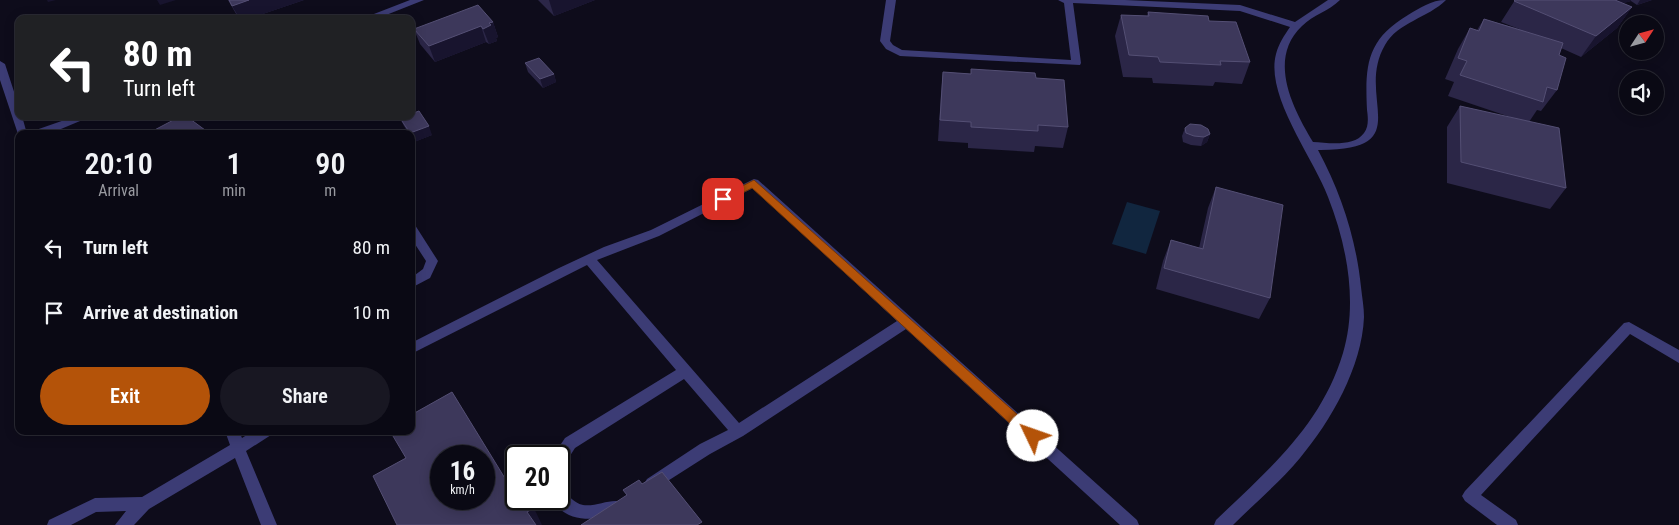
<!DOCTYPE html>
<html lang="en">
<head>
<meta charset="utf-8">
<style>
  body { margin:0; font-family:"Roboto Condensed",sans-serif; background:#181722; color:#f1f3f6; height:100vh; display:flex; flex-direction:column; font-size:19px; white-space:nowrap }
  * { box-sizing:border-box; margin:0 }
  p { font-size:16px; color:#999aa0 }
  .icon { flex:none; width:28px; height:28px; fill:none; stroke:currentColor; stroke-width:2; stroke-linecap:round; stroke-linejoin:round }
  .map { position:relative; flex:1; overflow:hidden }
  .side { position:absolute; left:15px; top:130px; width:400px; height:305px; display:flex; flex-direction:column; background:#0a0914; border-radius:10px; box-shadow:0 2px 12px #0003,0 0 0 1px #2a2a34 }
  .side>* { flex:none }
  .top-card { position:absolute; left:15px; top:15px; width:400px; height:105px; border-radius:10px; box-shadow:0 2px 12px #0003,0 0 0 1px #2a2a34; background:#202124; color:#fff; overflow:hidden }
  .needle { width:32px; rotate:54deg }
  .fabs { position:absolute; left:1619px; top:15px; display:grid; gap:10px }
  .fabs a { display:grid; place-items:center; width:45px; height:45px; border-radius:50%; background:#0a0914; box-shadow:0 2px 12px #0003,0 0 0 1px #2a2a34; font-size:25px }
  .speed { position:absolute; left:430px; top:445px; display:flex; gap:10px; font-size:25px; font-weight:700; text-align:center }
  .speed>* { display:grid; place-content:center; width:65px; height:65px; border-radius:50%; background:#0a0914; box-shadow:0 2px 12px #0003,0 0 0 1px #2a2a34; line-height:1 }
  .speed small { font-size:12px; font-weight:400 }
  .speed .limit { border:2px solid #111; border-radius:8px; background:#fff; color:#111 }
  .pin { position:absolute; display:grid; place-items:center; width:42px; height:42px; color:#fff; margin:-21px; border-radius:10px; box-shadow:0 2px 8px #0006 }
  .me { position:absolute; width:55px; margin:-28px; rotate:312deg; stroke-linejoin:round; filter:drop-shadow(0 0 4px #0008) }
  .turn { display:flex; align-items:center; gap:18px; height:105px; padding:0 25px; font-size:22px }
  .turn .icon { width:65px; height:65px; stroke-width:2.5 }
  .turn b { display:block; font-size:35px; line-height:42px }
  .eta { display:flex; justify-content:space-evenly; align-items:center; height:85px; text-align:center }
  .eta b { font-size:30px; font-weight:600; line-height:35px }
  .button { display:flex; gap:10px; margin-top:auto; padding:10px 25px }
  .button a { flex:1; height:58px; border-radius:30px; background:#b45309; color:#fff; font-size:20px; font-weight:600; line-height:58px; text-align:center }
  .button a+a { background:#181722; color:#f1f3f6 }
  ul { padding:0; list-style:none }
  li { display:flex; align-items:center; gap:15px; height:65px; padding:0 25px }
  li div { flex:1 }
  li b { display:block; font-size:19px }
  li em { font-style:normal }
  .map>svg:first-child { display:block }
  .water { fill:#11263f }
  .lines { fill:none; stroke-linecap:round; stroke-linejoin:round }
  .minor { fill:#3c3c75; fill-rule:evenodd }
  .wall { fill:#2b2647 }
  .shaded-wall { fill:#18142e }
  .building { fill:#3d385b; stroke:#544f74; fill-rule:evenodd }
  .route { fill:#b45309; stroke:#753606 }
</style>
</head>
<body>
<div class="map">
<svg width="1679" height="525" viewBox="0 0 1679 525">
  <rect width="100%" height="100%" fill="#0e0c1b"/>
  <!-- water -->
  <path class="water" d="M 1127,202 L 1160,211 L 1146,254 L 1112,244 Z"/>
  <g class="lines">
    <!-- minor -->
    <path class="minor" d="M 410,0 L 424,0 L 376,19 L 361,19 Z
      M 886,0 L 896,0 L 890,41 L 893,45 L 902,50 L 1071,60 L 1064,3 L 1058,0 L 1125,0 L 1240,5 L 1295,22 L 1328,0 L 1340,0 C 1329,11 1313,15 1302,26 C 1267,59 1293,109 1313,142 C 1329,143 1354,147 1364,133 C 1369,127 1368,117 1367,110 C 1365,66 1366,40 1408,15 C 1420,8 1431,0 1446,0 C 1428,18 1398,22 1385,45 C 1354,98 1420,151 1318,150 C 1341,193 1356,238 1361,287 C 1362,297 1364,307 1364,317 C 1362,367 1331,421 1300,458 C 1280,482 1255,503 1233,525 L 1214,525 L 1216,520 C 1269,469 1321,426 1343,353 C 1358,303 1347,245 1328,197 C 1313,157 1265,96 1276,54 C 1279,43 1284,36 1290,27 L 1240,11 L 1073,3 L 1081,63 L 1080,65 L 900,56 L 886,49 L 880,41 Z
      M 0,61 L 5,64 L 19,107 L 19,116 L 22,116 L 27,134 L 19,134 L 19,137 L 0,80 Z
      M 76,116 L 92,116 L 49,134 L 32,134 L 33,131 Z
      M 754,179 L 758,180 L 1137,520 L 1139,525 L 1120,525 L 906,329 L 743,436 L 710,454 L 652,491 L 647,489 L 644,484 L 647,479 L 700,444 L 728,430 L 684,379 L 575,448 L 564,465 L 559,466 L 559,456 L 553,456 L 565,438 L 676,370 L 587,265 L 411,354 L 411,343 L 559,268 L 604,247 L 651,230 ZM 753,188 L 897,321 L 739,423 L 597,260 L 659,236 Z
      M 411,224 L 415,225 L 438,261 L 430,278 L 411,288 L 411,278 L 423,269 L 426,261 L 411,238 Z
      M 1629,322 L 1679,350 L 1679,363 L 1630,334 L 1481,495 L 1516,520 L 1518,525 L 1497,525 L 1465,501 L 1462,496 L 1465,491 L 1624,323 Z
      M 225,431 L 239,431 L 242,438 L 253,431 L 273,431 L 271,435 L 246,451 L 277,525 L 261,525 L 235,458 L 149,509 L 134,525 L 115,525 L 126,511 L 96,512 L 71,525 L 47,525 L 49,520 L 95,498 L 142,497 L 230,445 Z
      M 559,490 C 568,493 573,503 583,505 C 596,507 611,498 622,502 L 625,507 L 622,512 C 600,521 566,525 552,499 L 559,499 Z"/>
  </g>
  <!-- wall -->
  <path class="wall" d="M 228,0 L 304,0 L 248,19 L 239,19 Z
    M 538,0 L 595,0 L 554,16 Z
    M 1515,0 L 1652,0 L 1637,5 L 1631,1 L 1623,3 L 1632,7 L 1617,28 L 1581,57 L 1561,48 L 1559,55 L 1557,90 L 1541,111 L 1537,110 L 1529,122 L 1566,188 L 1550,209 L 1447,183 L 1447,127 L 1460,106 L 1513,118 L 1448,96 L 1454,82 L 1445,79 L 1458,49 L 1470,28 L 1477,30 L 1484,19 L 1519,29 L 1501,22 Z
    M 1148,12 L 1209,21 L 1250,62 L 1242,84 L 1215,82 L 1213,86 L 1153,83 L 1152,78 L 1123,77 L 1115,36 L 1121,15 L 1147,16 Z
    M 493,22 L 498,37 L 496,38 L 497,41 L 489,44 L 486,42 L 435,62 L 420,44 L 414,29 Z
    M 525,63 L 554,74 L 556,82 L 543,88 L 528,72 Z
    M 971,69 L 1036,78 L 1068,127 L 1063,148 L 1035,146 L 1034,152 L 968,148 L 968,143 L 938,141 L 941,93 L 943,72 L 971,74 Z
    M 400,118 L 432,135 L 414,142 L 411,137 L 411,134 L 409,134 L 404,126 Z
    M 1185,128 L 1210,134 L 1207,142 L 1201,146 L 1191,145 L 1183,142 L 1182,136 Z
    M 1216,187 L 1270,298 L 1259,319 L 1156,289 L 1163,261 L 1171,240 L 1199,248 L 1208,208 Z"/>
  <!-- shaded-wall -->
  <path class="shaded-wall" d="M 47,0 L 56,0 L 48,2 Z
    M 157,0 L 176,0 L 160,5 Z
    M 249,0 L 304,0 L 248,19 L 240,19 L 232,6 Z
    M 549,0 L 595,0 L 554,16 Z
    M 1617,0 L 1631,0 L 1631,1 L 1612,7 Z
    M 1640,0 L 1652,0 L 1637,5 Z
    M 1632,7 L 1617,28 L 1581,57 L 1596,36 Z
    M 493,22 L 498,37 L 496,38 L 497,41 L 489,44 L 483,29 L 489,23 Z
    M 481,26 L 486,42 L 435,62 L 429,46 Z
    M 554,74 L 556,82 L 543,88 L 540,79 Z
    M 429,126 L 432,135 L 414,142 L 410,133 Z
    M 205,130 L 207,134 L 198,134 Z
    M 1210,134 L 1207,142 L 1201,146 L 1204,137 Z
    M 534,508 L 542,525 L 534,525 L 527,512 Z"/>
  <!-- building -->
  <path class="building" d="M 229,0 L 249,0 L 232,6 Z
    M 1515,0 L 1615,0 L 1632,7 L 1596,36 L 1514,1 Z
    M 478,5 L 493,22 L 489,23 L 491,25 L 483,29 L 481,26 L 429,46 L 414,29 Z
    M 1148,12 L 1208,16 L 1209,21 L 1236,22 L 1250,62 L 1220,61 L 1221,65 L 1160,62 L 1158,57 L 1129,55 L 1121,15 L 1149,16 Z
    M 147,15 L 146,19 L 126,19 Z
    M 1484,19 L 1563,43 L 1559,55 L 1566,58 L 1557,90 L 1547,87 L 1543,102 L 1460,75 L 1467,61 L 1458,58 L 1470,28 L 1479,31 Z
    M 539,58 L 554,74 L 540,79 L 525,63 Z
    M 971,69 L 1035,73 L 1036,78 L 1064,80 L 1068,127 L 1038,125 L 1038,131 L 971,127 L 971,122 L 940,120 L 943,72 L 971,74 Z
    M 1460,106 L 1559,128 L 1566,188 L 1461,162 Z
    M 419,111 L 429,126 L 410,133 L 400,118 L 404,116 L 411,116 L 411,114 Z
    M 181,116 L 186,116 L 205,130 L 198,134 L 147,134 Z
    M 1190,124 L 1201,125 L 1208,129 L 1210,134 L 1204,137 L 1194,136 L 1186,133 L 1185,128 Z
    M 1216,187 L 1283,205 L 1270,298 L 1164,268 L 1171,240 L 1203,249 Z
    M 452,392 L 506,480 L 514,475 L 516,479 L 516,499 L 528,499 L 534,508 L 527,512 L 536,525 L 397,525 L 373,476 L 406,458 L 390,431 L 411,431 L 411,415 ZM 441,456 L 484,456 L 484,499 L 441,499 Z
    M 662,472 L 702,522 L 697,525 L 581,525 L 627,495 L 623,490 L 639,480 L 642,484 Z"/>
  <!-- route -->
  <path class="route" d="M 754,180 L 1037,432 L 1039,436 L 1037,440 L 1028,440 L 752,188 L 727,201 L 719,201 L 717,199 Z"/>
</svg>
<div class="fabs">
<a><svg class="needle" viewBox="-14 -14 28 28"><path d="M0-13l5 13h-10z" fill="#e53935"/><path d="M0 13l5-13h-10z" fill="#999aa0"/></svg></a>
<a><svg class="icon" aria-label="sound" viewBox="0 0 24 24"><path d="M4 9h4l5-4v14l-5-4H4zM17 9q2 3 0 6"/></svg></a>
</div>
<div class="speed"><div>16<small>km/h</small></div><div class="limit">20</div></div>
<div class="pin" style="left:723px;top:199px;background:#d93025"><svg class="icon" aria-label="arrive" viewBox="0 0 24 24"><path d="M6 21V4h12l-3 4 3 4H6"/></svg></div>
<svg class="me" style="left:1033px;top:436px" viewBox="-20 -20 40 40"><circle r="19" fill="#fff"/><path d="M0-13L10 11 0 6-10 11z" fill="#b45309"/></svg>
<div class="top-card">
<div class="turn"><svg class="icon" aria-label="left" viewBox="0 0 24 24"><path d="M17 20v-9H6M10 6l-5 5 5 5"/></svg><div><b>80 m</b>Turn left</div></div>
</div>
<section class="side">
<div class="eta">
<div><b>20:10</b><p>Arrival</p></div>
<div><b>1</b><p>min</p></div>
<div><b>90</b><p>m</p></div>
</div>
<ul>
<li><svg class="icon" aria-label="left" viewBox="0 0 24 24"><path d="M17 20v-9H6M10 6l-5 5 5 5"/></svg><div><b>Turn left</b></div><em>80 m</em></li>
<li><svg class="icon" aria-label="arrive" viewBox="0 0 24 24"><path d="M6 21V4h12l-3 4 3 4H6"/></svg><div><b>Arrive at destination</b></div><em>10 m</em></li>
</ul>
<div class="button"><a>Exit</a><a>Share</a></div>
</section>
</div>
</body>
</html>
